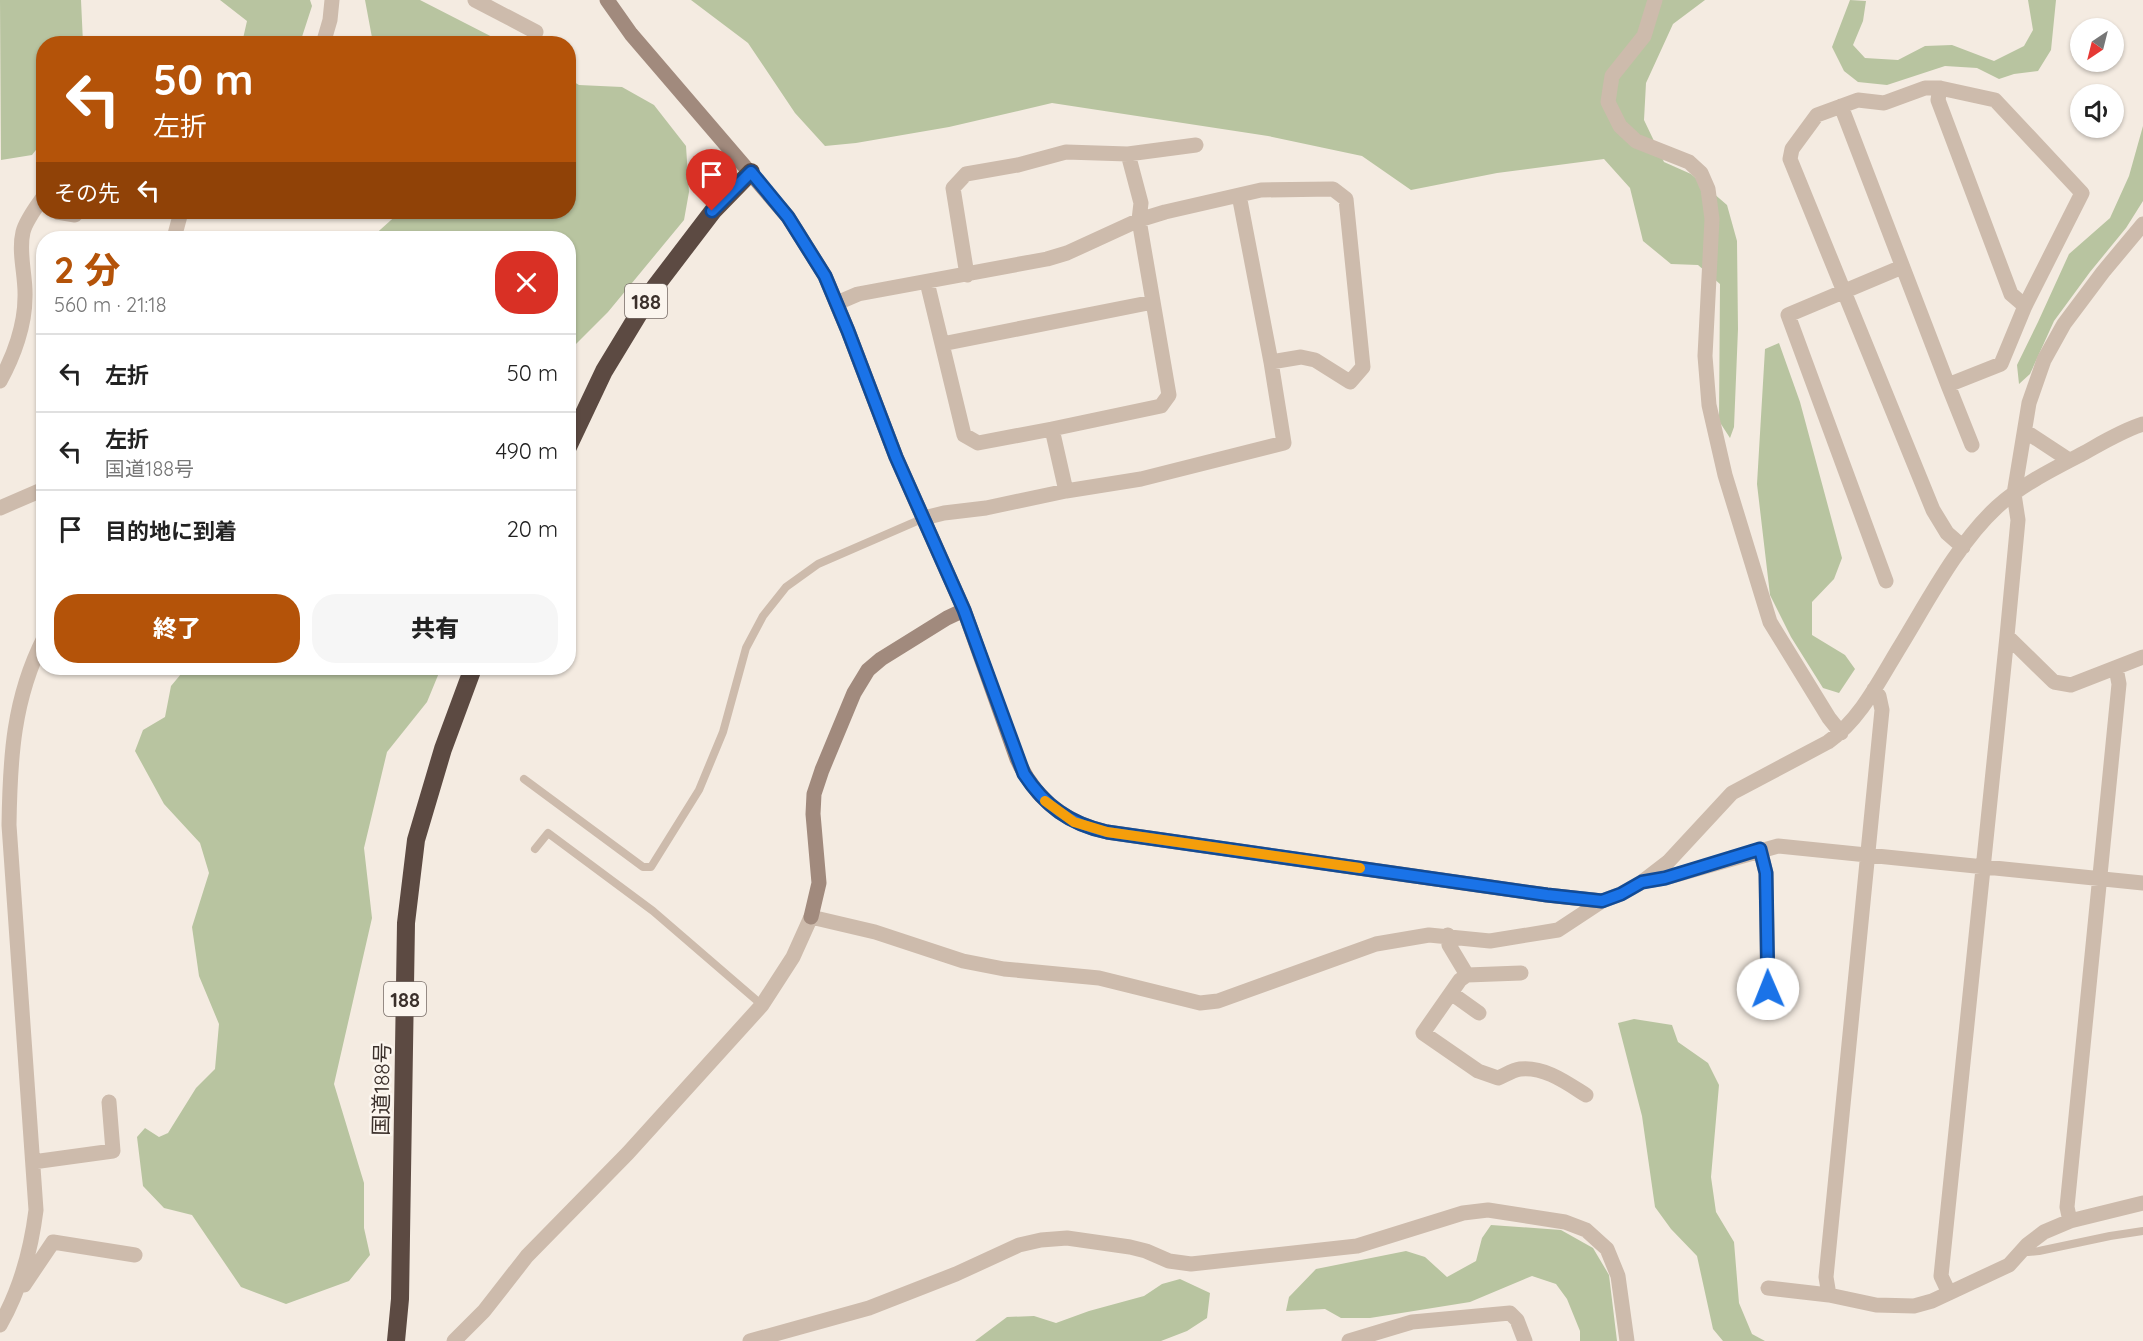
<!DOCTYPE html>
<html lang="ja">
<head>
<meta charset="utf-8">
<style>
  body { margin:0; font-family:Quicksand,"Noto Sans JP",sans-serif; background:#f6f6f6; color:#222; height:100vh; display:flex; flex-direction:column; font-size:22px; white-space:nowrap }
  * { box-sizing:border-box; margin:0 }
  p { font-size:20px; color:#767676 }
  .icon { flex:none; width:33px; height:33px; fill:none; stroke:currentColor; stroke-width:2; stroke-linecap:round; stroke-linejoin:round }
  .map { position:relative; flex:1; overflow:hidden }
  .panel { position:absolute; left:36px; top:231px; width:540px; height:444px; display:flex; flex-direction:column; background:#fff; border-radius:24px; box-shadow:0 2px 4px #0004 }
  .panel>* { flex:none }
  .banner { position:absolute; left:36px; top:36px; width:540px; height:183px; border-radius:24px; box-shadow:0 2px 4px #0004; background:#b45309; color:#fff; overflow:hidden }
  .needle { width:39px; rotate:215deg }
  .tools { position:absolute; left:2070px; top:18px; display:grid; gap:12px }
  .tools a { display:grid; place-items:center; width:54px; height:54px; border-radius:50%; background:#fff; box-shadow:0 2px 4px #0004; font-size:30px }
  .pin { position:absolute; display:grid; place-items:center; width:51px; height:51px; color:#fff; margin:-62px -26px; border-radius:50% 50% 50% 0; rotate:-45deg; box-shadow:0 0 6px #0007 }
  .pin .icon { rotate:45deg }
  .me { position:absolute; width:66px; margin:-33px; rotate:359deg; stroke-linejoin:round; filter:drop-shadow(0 0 4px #0008) }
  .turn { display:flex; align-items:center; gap:21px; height:126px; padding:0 18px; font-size:27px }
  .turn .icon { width:78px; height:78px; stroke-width:2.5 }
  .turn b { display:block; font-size:42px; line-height:51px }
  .then { display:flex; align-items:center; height:57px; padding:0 18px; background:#0003; gap:12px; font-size:22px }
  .round { display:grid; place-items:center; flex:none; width:63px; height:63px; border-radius:24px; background:#f6f6f6 }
  .headline { display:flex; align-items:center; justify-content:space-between; height:102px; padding:0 18px }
  h1 { font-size:36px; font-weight:800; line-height:45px; color:#b45309 }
  .cta { display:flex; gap:12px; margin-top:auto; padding:12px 18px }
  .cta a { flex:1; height:69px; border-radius:24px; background:#b45309; color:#fff; font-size:24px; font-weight:800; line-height:69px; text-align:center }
  .cta a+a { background:#f6f6f6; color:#222 }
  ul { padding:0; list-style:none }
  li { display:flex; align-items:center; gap:18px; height:78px; padding:0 18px; border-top:2px solid #e0e0e0 }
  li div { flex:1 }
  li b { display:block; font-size:22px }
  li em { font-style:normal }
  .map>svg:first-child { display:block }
  .green { fill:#b8c4a0 }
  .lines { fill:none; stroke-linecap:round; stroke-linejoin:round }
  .lane { stroke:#cdbbac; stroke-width:8 }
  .street { stroke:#cdbbac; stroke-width:15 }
  .secondary { stroke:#a18a7d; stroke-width:15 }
  .highway { stroke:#5c4a42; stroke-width:18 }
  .route-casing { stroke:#114b97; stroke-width:15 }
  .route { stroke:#1a73e8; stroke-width:10 }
  .slow { stroke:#f59e0b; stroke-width:10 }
  .labels { text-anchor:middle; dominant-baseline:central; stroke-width:5; stroke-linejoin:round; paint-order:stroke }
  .shield { fill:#fbf5ee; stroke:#756b66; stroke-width:1.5 }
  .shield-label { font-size:20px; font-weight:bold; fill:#3b302b }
  .street-label { font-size:21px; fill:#3b302b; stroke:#fbf5ee }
</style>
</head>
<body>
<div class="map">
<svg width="2143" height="1341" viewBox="0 0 2143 1341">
  <rect width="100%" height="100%" fill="#f4ebe1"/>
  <!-- green -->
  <path class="green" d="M 0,0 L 81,0 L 83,43 L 44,44 L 43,141 L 32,155 L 1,160 Z
    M 220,0 L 310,0 L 312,6 L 300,43 L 242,43 L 247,21 Z
    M 365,0 L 420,0 L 504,43 L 373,43 Z
    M 691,0 L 1705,0 L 1673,24 L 1646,83 L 1644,120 L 1664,162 L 1691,174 L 1727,205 L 1737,241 L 1738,329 L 1734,427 L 1730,438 L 1719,421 L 1720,284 L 1698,265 L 1671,264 L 1643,241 L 1630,188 L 1604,159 L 1497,173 L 1411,190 L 1362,156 L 1268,136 L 1052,103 L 949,127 L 856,143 L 825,146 L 795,113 L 748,43 Z
    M 1850,0 L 1866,1 L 1863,21 L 1853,45 L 1865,58 L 1898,60 L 1925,46 L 1952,45 L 1994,61 L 2024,46 L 2033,30 L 2028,0 L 2056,0 L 2051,50 L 2038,71 L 2014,74 L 1999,79 L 1977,68 L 1945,66 L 1887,85 L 1858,82 L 1844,71 L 1832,47 Z
    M 569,79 L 579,85 L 622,87 L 654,105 L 686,146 L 689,192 L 684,220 L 608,312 L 569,351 L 568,238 L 371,238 L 400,212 L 568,212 Z
    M 2143,126 L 2143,201 L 2126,228 L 2090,272 L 2054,321 L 2030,374 L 2019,384 L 2017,365 L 2038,322 L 2069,254 L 2110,218 L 2129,176 Z
    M 1779,343 L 1800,402 L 1842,558 L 1834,579 L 1812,602 L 1812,635 L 1845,655 L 1855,669 L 1839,693 L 1823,688 L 1791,637 L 1770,595 L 1757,484 L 1765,349 Z
    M 186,668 L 441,668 L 427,702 L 387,752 L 364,848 L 372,918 L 334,1084 L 364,1183 L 364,1228 L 370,1255 L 349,1281 L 286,1304 L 241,1287 L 192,1215 L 164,1208 L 143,1186 L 137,1137 L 145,1128 L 159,1137 L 168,1133 L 196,1088 L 215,1069 L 219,1024 L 199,976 L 192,927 L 209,873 L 200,843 L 164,804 L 135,751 L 143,730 L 165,717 L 171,686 Z
    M 1634,1019 L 1672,1025 L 1678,1042 L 1708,1063 L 1719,1085 L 1711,1177 L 1716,1212 L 1734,1242 L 1739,1303 L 1752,1334 L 1765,1341 L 1723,1341 L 1713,1329 L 1697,1256 L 1671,1229 L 1655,1207 L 1642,1116 L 1618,1023 Z
    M 1491,1225 L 1561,1230 L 1593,1248 L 1609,1275 L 1617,1341 L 1580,1341 L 1580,1331 L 1567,1299 L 1556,1284 L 1532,1276 L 1470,1302 L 1370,1318 L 1341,1318 L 1325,1309 L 1286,1311 L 1289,1297 L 1316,1269 L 1406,1251 L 1425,1257 L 1447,1277 L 1476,1261 L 1482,1238 Z
    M 1180,1279 L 1210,1293 L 1207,1318 L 1187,1331 L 1161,1341 L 975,1341 L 1007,1317 L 1034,1316 L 1056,1323 L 1089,1311 L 1144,1296 L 1162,1284 Z"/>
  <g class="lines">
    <!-- lane -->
    <path class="lane" d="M 524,779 L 643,867 L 651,867 L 699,790 L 723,732 L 746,648 L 763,616 L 786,587 L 818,564 L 924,518
      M 535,849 L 548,833 L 653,911 L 762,1005
      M 2023,1250 L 2028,1252 L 2039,1251 L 2110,1236 L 2143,1231"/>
    <!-- street -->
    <path class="street" d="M 475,0 L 536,32
      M 1655,0 L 1644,36 L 1612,76 L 1608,102 L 1620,126 L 1636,141 L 1689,162 L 1701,173 L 1708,189 L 1712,219 L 1705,356 L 1709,405 L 1725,475 L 1770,622 L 1829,718 L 1841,733
      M 323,44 L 330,20 L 332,0
      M 1940,88 L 1938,100 L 2011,294 L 2025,306 L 2001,364 L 1948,385
      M 1841,106 L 1948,385 L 1972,445
      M 1128,154 L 1196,145
      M 57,212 L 75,215
      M 174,238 L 181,212
      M 967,275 L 953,188 L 966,174 L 1018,165 L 1066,152 L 1128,154 L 1141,203 L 1139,220 L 1169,395 L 1161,406 L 1052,429
      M 927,282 L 942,344 L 1153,302
      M 837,303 L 858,294 L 1047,259 L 1067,253 L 1139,220 L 1165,212 L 1261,190 L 1333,189 L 1346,199 L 1363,367 L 1350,382 L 1315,360 L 1301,357 L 1271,362
      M 942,344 L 964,435 L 978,443 L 1052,429 L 1066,491
      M 0,381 C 14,356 25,325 25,297 C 26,276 18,253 23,232 C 26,220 37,206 44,196
      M 2025,431 L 2069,460
      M 0,508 L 44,489
      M 924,518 L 944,513 L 986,508 L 1066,491 L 1141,479 L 1284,443 L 1271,362 L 1239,195
      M 1963,547 L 1947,533 L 1933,510 L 1790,159 L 1792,149 L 1817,115 L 1858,100 L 1884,103 L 1925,88 L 1940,88 L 1995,100 L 2082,193 L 2025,306
      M 1886,581 L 1788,315 L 1902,267
      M 2007,636 L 2054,682 L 2071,685 L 2143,657
      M 1760,849 L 1766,873 L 1768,1013
      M 1646,881 L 1665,878 L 1778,846 L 2143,883
      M 1448,935 L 1449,945 L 1467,975
      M 1521,973 L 1467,975 L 1460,980 L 1423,1033 L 1478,1071 L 1498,1078 C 1505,1075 1513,1070 1520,1069 C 1544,1066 1567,1083 1586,1095
      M 1451,993 L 1479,1013
      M 33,1162 L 113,1151 L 109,1102
      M 2070,1221 L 2067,1207 L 2119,684 L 2116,668
      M 21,1285 L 24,1285 L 53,1242 L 135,1255
      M 1768,1288 L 1829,1295 L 1876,1305 L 1914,1306 L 1932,1301 L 2009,1265 L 2027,1245 L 2044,1232 L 2070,1221 L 2143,1203
      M 1949,1293 L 1941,1276 L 2007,636 L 2018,520 L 2014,494 L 2029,403 L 2044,360 L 2064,324 L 2103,272 L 2143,224
      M 1829,1295 L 1826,1277 L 1882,710 L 1879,696 L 1874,689
      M 0,1325 C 20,1290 31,1250 36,1210 L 9,825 C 10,758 13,699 44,638
      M 454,1341 L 484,1311 L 527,1256 L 628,1153 L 762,1005 L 793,957 L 811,917 L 875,932 L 963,961 L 1004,969 L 1099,978 L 1200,1003 L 1218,1001 L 1376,944 L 1429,935 L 1490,941 L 1558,930 L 1602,901 L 1621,894 L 1642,882 L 1668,862 L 1732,793 L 1828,742 C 1861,719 1880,679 1901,645 C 1929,599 1958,543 1997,507 C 2021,485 2053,469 2082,454 C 2102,443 2121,431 2143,424
      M 750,1341 L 869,1308 L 956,1274 L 1019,1245 L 1041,1240 L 1067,1238 L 1130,1247 L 1146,1251 L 1169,1261 L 1191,1264 L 1357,1246 L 1463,1213 L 1488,1210 L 1565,1222 L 1586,1230 L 1607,1249 L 1618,1276 L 1627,1341
      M 1349,1341 L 1412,1322 L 1510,1313 L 1517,1320 L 1525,1341"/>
    <!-- secondary -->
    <path class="secondary" d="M 607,0 L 631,34 L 788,217 L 825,276 L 848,331 L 896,457 L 964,610 L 1017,759 C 1035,799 1065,823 1107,832 L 1547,895 L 1602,901
      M 811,917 L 819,883 L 813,814 L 814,794 L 822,770 L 854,693 L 868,670 L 881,659 L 947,618 L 964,610"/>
    <!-- highway -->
    <path class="highway" d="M 568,447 L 604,371 L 655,287 L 713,211 L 751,172
      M 396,1341 L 400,1299 L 406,923 L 416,840 L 443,749 L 473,668"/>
  </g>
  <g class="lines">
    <defs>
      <path id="route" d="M 712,211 L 751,172 L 788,217 L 825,276 L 848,331 L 896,457 L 964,610 L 1024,774 C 1045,806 1070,824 1107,832 L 1547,895 L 1602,901 L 1621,894 L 1642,882 L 1665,878 L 1760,849 L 1766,873 L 1768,989"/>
    </defs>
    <!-- route casing -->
    <use href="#route" class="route-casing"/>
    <!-- route -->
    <use href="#route" class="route"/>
    <!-- slow -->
    <path class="slow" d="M 1045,801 L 1074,822 L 1107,832 L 1360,868"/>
  </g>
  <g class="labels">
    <!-- shield labels -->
    <g class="shield">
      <rect x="625" y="284" width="42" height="34" rx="4.5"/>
      <rect x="384" y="982" width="42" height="34" rx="4.5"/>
    </g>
    <g class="shield-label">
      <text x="646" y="301">188</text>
      <text x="405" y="999">188</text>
    </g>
    <!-- street labels -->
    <g class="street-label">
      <text transform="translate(381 1089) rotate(-89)">国道188号</text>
    </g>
  </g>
</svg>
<div class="tools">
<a><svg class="needle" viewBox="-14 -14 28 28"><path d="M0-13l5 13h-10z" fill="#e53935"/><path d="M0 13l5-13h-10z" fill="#767676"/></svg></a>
<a><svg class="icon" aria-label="sound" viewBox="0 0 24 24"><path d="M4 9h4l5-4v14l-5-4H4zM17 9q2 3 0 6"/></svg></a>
</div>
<div class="pin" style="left:712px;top:211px;background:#d93025"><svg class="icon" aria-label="arrive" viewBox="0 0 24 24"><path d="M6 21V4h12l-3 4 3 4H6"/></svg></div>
<svg class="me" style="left:1768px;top:989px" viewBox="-20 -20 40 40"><circle r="19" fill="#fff"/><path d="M0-13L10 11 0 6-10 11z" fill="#1a73e8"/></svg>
<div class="banner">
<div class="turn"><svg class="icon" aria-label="left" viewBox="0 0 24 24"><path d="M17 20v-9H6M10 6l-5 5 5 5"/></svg><div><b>50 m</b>左折</div></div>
<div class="then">その先<svg class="icon" aria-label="left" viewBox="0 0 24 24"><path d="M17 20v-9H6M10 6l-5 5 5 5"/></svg></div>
</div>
<section class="panel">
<div class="headline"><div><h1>2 分</h1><p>560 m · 21:18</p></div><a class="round" style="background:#d93025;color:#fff"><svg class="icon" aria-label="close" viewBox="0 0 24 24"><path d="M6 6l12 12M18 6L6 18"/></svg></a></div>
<ul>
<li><svg class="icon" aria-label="left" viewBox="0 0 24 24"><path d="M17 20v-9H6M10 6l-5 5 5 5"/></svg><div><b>左折</b></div><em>50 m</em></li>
<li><svg class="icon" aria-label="left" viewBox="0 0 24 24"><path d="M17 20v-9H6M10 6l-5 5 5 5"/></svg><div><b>左折</b><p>国道188号</p></div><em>490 m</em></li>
<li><svg class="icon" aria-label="arrive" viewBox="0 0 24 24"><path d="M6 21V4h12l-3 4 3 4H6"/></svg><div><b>目的地に到着</b></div><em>20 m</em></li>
</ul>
<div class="cta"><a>終了</a><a>共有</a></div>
</section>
</div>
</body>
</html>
